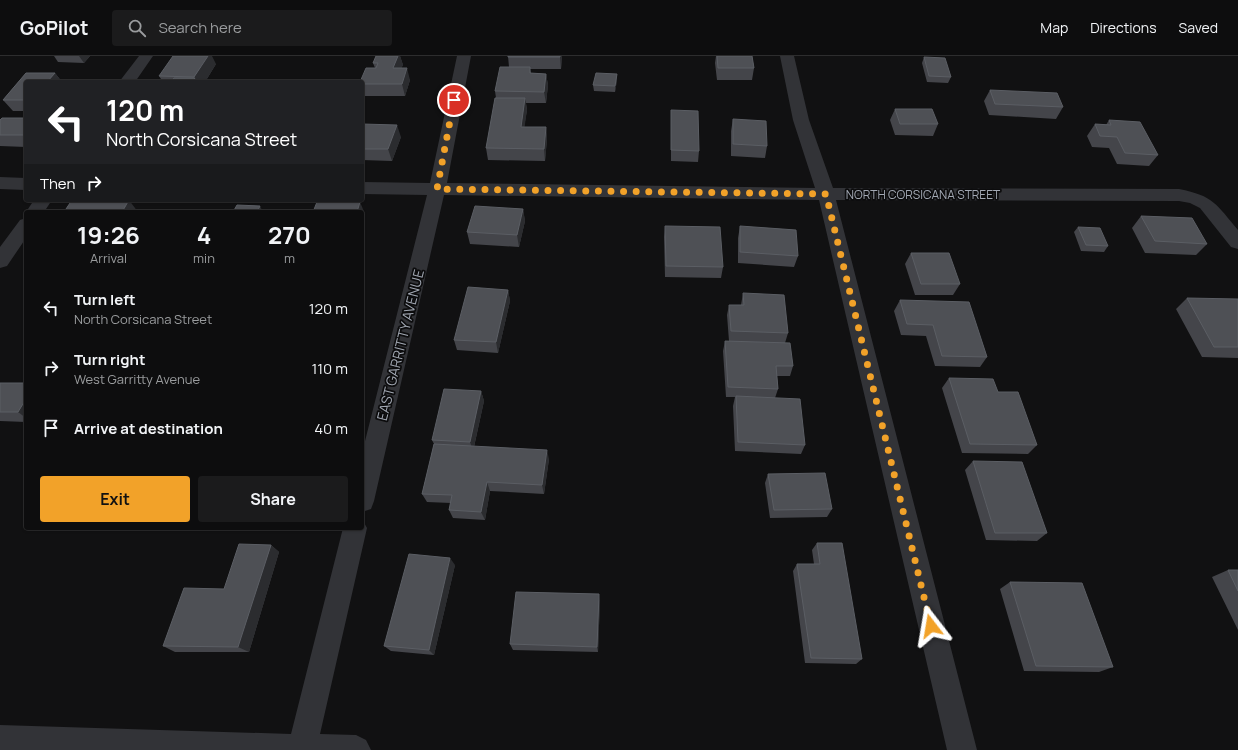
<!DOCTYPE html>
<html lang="en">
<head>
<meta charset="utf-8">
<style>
  body { margin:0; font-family:Manrope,sans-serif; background:#1b1b1c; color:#f1f3f6; height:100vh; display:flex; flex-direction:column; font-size:15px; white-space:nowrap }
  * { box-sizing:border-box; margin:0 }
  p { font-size:13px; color:#9a9c9e }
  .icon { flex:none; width:22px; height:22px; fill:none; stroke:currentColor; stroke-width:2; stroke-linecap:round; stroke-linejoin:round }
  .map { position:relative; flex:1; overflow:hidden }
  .details { position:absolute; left:24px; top:154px; width:340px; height:320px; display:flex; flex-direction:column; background:#0d0d0e; border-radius:4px; box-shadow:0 1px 3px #0004,0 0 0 1px #2d2d2e }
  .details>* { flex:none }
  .hud { position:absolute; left:24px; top:24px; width:340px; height:122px; border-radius:4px; box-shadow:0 1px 3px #0004,0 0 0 1px #2d2d2e; background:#202124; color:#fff; overflow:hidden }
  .pin { position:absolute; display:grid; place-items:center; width:34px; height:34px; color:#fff; margin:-17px; border:2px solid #fff; border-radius:50%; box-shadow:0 1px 4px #0007 }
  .me { position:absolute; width:44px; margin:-22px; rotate:346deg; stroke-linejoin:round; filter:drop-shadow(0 0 3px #0008) }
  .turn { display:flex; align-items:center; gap:14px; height:84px; padding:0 16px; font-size:18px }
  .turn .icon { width:52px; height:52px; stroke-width:2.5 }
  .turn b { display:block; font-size:28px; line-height:34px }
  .then { display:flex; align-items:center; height:38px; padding:0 16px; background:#0003; gap:8px; font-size:15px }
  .eta { display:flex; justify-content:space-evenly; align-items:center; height:68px; text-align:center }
  .eta b { font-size:24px; font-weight:700; line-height:28px }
  .button { display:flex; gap:8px; margin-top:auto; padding:8px 16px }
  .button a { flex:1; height:46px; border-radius:4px; background:#f2a229; color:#111; font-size:16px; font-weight:700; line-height:46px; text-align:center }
  .button a+a { background:#1b1b1c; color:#f1f3f6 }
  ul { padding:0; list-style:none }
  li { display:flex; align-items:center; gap:12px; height:60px; padding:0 16px }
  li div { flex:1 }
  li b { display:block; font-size:15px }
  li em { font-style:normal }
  header { display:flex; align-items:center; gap:24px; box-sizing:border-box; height:56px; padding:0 20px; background:#0d0d0e; border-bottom:1px solid #2d2d2e }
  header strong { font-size:19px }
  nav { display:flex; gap:22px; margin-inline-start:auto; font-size:14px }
  .search { width:280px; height:36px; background:#1b1b1c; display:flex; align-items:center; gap:10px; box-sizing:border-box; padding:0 14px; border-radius:4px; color:#9a9c9e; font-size:15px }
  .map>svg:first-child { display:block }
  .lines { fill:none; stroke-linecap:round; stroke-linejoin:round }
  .minor { fill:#323337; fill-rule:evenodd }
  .wall { fill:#44454a }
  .shaded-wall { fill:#2b2c2f }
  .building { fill:#4e5055; stroke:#5b5e64 }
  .route { stroke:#f2a229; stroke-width:7; stroke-dasharray:0 12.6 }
  .labels { text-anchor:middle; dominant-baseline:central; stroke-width:3.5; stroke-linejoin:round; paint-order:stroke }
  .far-street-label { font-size:12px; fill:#a2a8b3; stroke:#0c0c0d }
  .street-label { font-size:14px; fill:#a2a8b3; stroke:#0c0c0d }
</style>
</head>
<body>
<header>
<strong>GoPilot</strong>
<div class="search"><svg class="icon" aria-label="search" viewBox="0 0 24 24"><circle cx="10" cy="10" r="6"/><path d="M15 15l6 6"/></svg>Search here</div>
<nav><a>Map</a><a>Directions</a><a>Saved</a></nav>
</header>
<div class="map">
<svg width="1238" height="694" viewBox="0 0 1238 694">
  <rect width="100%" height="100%" fill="#111112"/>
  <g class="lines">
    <!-- minor -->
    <path class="minor" d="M 139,0 L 153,0 L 135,26 L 119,26 Z
      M 457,0 L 471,0 L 447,127 L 815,132 L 793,64 L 780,0 L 794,0 L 809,64 L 833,132 L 1179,133 C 1214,140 1216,148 1238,174 L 1238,193 L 1231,191 L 1200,152 L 1190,147 L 1179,145 L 836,144 L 977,694 L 947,694 L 819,144 L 444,139 L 374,445 L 371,453 L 362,456 L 362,397 L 427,139 L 362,138 L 362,126 L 430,127 Z
      M 0,121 L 26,122 L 26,134 L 0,133 Z
      M 34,144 L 52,144 L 44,156 L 26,156 Z
      M 26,162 L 26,182 L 7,210 L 0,212 L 0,191 L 20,164 Z
      M 362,463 L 367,472 L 320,678 L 356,679 L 366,684 L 371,694 L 0,694 L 0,669 L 291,678 L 343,472 L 362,472 Z"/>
  </g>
  <!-- wall -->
  <path class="wall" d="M 54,0 L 90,0 L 84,7 L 58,6 Z
    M 376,0 L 400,0 L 403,9 L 401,12 L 410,24 L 405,40 L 364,40 L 362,35 L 362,26 L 375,12 L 373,7 Z
    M 508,0 L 562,0 L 561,13 L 530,13 L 531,17 L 546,18 L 548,29 L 546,47 L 526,47 L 527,54 L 524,71 L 546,71 L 547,83 L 545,105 L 488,104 L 486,92 L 496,42 L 495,35 L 509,11 Z
    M 716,0 L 752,0 L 754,12 L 752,24 L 717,24 L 715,7 Z
    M 924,1 L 951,21 L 948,27 L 927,26 L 922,7 Z
    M 216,8 L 205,26 L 151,26 L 163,26 L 159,20 Z
    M 26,17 L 55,17 L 62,26 L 26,26 L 26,55 L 13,55 L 3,44 Z
    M 617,18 L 617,24 L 615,36 L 594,35 L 593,29 Z
    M 990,34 L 1063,51 L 1056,63 L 989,59 L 984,45 Z
    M 895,53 L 938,68 L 933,80 L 895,79 L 890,64 Z
    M 671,54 L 699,95 L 698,106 L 671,105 Z
    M 26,62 L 26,91 L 0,90 L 0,64 Z
    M 733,63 L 767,90 L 765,102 L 731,100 L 731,75 Z
    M 1109,64 L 1158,99 L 1149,110 L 1117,108 L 1109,92 L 1092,91 L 1087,80 L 1095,68 L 1106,69 Z
    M 362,68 L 401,81 L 392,105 L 362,104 Z
    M 523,153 L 525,165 L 519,191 L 470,188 L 467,176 Z
    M 1141,160 L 1207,188 L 1196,199 L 1145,197 L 1132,172 Z
    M 665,170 L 723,211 L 721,222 L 665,221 L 664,181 Z
    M 740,170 L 798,200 L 794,211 L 738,207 L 738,182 Z
    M 1078,171 L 1108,190 L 1104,196 L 1081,195 L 1074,176 Z
    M 911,197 L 960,228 L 953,239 L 915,239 L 905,208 Z
    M 508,234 L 510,245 L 498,297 L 457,294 L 454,284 Z
    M 743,237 L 788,277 L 785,287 L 793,310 L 790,320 L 777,320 L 778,333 L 775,342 L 805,389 L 801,398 L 735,395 L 733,350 L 735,341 L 726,341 L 723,295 L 725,285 L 729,285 L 727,259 L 729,249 L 741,249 Z
    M 1187,242 L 1238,244 L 1238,302 L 1202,301 L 1176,253 Z
    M 900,244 L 987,301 L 980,311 L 935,310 L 926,280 L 901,279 L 894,255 Z
    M 949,322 L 998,336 L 1037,389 L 1028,398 L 962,397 L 942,332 Z
    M 0,327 L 26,327 L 26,366 L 0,365 Z
    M 481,335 L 484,345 L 474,391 L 549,403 L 544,438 L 490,435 L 485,464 L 453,462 L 449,454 L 451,447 L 427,446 L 422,438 L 434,388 L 432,384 Z
    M 973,405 L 1047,477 L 1037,485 L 986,484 L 965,414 Z
    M 768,418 L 832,453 L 827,461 L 770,462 L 765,427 Z
    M 817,487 L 862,603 L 856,608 L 805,607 L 793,515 L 797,508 L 814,508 L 812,494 Z
    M 271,489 L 279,496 L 249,596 L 175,596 L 163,590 Z
    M 455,509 L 434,599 L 391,595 L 384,590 Z
    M 1228,514 L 1238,514 L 1238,574 L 1212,521 Z
    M 1010,526 L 1113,611 L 1099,616 L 1024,615 L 1000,533 Z
    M 600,544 L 598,596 L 513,594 L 510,588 Z"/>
  <!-- shaded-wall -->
  <path class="shaded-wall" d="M 79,0 L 90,0 L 84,7 Z
    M 208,0 L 212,0 L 216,8 L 205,26 L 197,26 L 194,21 Z
    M 398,0 L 400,0 L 403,9 L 396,24 L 393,12 Z
    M 560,0 L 562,0 L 561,13 L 560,1 Z
    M 407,12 L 410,24 L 405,40 L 402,28 Z
    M 55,17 L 62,26 L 47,26 Z
    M 546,18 L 548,29 L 546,47 L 544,36 Z
    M 617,18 L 617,24 L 615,36 L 615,30 Z
    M 195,22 L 197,26 L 192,26 Z
    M 525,42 L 527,54 L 523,82 L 521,71 Z
    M 397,69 L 401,81 L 392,105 L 388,93 Z
    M 546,71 L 547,83 L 545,105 L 544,93 Z
    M 129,144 L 138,156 L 122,156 Z
    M 360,146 L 365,158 L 362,166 L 362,156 L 357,156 Z
    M 260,150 L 263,156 L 257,156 Z
    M 523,153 L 525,165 L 519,191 L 517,179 Z
    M 508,234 L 510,245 L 498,297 L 496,286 Z
    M 481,335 L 484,345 L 473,395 L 470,386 Z
    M 26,343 L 26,362 L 18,356 Z
    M 547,394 L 549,403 L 544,438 L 542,429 Z
    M 487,426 L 490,435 L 485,464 L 481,456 Z
    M 271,489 L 279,496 L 249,596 L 238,591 Z
    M 450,502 L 455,509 L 434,599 L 429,594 Z
    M 599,538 L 600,544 L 598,596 L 597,591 Z"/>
  <!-- building -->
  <path class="building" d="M 173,0 L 208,0 L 194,21 L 159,20 Z
    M 376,0 L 398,0 L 393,12 L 407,12 L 402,28 L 362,28 L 362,26 L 360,26 L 366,12 L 376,12 L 378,7 L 373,7 Z
    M 508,0 L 560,0 L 560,1 L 508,1 Z
    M 717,0 L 752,0 L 754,12 L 718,12 Z
    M 924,1 L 945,2 L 951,21 L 929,20 Z
    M 500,11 L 530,11 L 530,17 L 546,18 L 544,36 L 495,35 Z
    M 26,17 L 55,17 L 47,26 L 26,26 L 26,44 L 3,44 Z
    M 596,17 L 617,18 L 615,30 L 593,29 Z
    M 174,22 L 195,22 L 192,26 L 151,26 L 151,25 L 171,26 Z
    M 990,34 L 1057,37 L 1063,51 L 995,48 Z
    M 495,42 L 525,42 L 521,71 L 546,71 L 544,93 L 486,92 Z
    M 895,53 L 932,53 L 938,68 L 900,68 Z
    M 671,54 L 698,55 L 699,95 L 671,94 Z
    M 2,62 L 26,62 L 26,79 L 0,79 L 0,64 Z
    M 733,63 L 766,65 L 767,90 L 733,88 Z
    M 1109,64 L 1140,66 L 1158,99 L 1125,97 L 1117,81 L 1100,80 L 1095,68 L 1111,69 Z
    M 362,68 L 397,69 L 388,93 L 362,93 Z
    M 72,144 L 129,144 L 122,156 L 64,156 Z
    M 317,146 L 360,146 L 357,156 L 313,156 Z
    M 237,149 L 260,150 L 257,156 L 233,156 Z
    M 475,150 L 523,153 L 517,179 L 467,176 Z
    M 1141,160 L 1192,162 L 1207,188 L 1155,185 Z
    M 665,170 L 720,171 L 723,211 L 666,210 Z
    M 740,170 L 796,174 L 798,200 L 740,196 Z
    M 1078,171 L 1100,172 L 1108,190 L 1086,189 Z
    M 911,197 L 949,197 L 960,228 L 921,228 Z
    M 468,231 L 508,234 L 496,286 L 454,284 Z
    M 743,237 L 784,239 L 788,277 L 731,275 L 729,249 L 744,249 Z
    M 1187,242 L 1238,243 L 1238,291 L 1214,291 Z
    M 900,244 L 969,246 L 987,301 L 942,300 L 933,269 L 907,268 Z
    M 725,285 L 790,287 L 793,310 L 776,310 L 778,333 L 728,331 Z
    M 949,322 L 993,323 L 998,336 L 1018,336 L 1037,389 L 970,388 Z
    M 0,327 L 26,327 L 26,343 L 18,356 L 0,356 Z
    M 444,333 L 481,335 L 470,386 L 432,384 Z
    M 736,340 L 800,343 L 805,389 L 738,386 Z
    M 434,388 L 547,394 L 542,429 L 487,426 L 481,456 L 449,454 L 452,439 L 422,438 Z
    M 973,405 L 1022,406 L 1047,477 L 995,477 Z
    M 825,417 L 832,453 L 774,454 L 768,418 Z
    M 817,487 L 842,487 L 862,603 L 811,602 L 797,508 L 820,508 Z
    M 239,488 L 271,489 L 238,591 L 163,590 L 184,532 L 224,533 Z
    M 409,498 L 450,502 L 429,594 L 384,590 Z
    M 1228,514 L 1238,514 L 1238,535 Z
    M 1010,526 L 1082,527 L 1113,611 L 1036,610 Z
    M 516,536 L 599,538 L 597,591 L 510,588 Z"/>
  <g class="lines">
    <!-- route -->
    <path class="route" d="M 454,44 L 437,133 L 826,138 L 931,570"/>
  </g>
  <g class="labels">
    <!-- far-street labels -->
    <g class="far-street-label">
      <text x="923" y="138">NORTH CORSICANA STREET</text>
    </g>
    <!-- street labels -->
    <g class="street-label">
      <text transform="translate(400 289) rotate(-76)">EAST GARRITTY AVENUE</text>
    </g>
  </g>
</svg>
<div class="pin" style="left:454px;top:44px;background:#d93025"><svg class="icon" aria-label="arrive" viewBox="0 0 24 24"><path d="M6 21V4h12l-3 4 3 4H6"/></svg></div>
<svg class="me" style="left:931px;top:570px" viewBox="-20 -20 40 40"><path d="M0-17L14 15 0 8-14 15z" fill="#f2a229" stroke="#fff" stroke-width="4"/></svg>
<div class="hud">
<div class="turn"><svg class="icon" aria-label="left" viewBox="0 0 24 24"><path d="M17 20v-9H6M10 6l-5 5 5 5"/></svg><div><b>120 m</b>North Corsicana Street</div></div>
<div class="then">Then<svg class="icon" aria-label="right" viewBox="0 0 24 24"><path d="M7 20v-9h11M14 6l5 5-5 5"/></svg></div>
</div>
<section class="details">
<div class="eta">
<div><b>19:26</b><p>Arrival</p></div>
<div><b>4</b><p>min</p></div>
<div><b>270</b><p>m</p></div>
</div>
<ul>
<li><svg class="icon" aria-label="left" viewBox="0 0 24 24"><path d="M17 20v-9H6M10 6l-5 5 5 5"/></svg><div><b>Turn left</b><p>North Corsicana Street</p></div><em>120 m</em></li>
<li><svg class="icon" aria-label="right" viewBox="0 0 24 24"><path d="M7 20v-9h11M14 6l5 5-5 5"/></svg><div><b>Turn right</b><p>West Garritty Avenue</p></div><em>110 m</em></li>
<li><svg class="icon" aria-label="arrive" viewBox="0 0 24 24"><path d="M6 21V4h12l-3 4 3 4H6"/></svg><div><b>Arrive at destination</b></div><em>40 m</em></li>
</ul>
<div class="button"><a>Exit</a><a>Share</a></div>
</section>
</div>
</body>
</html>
